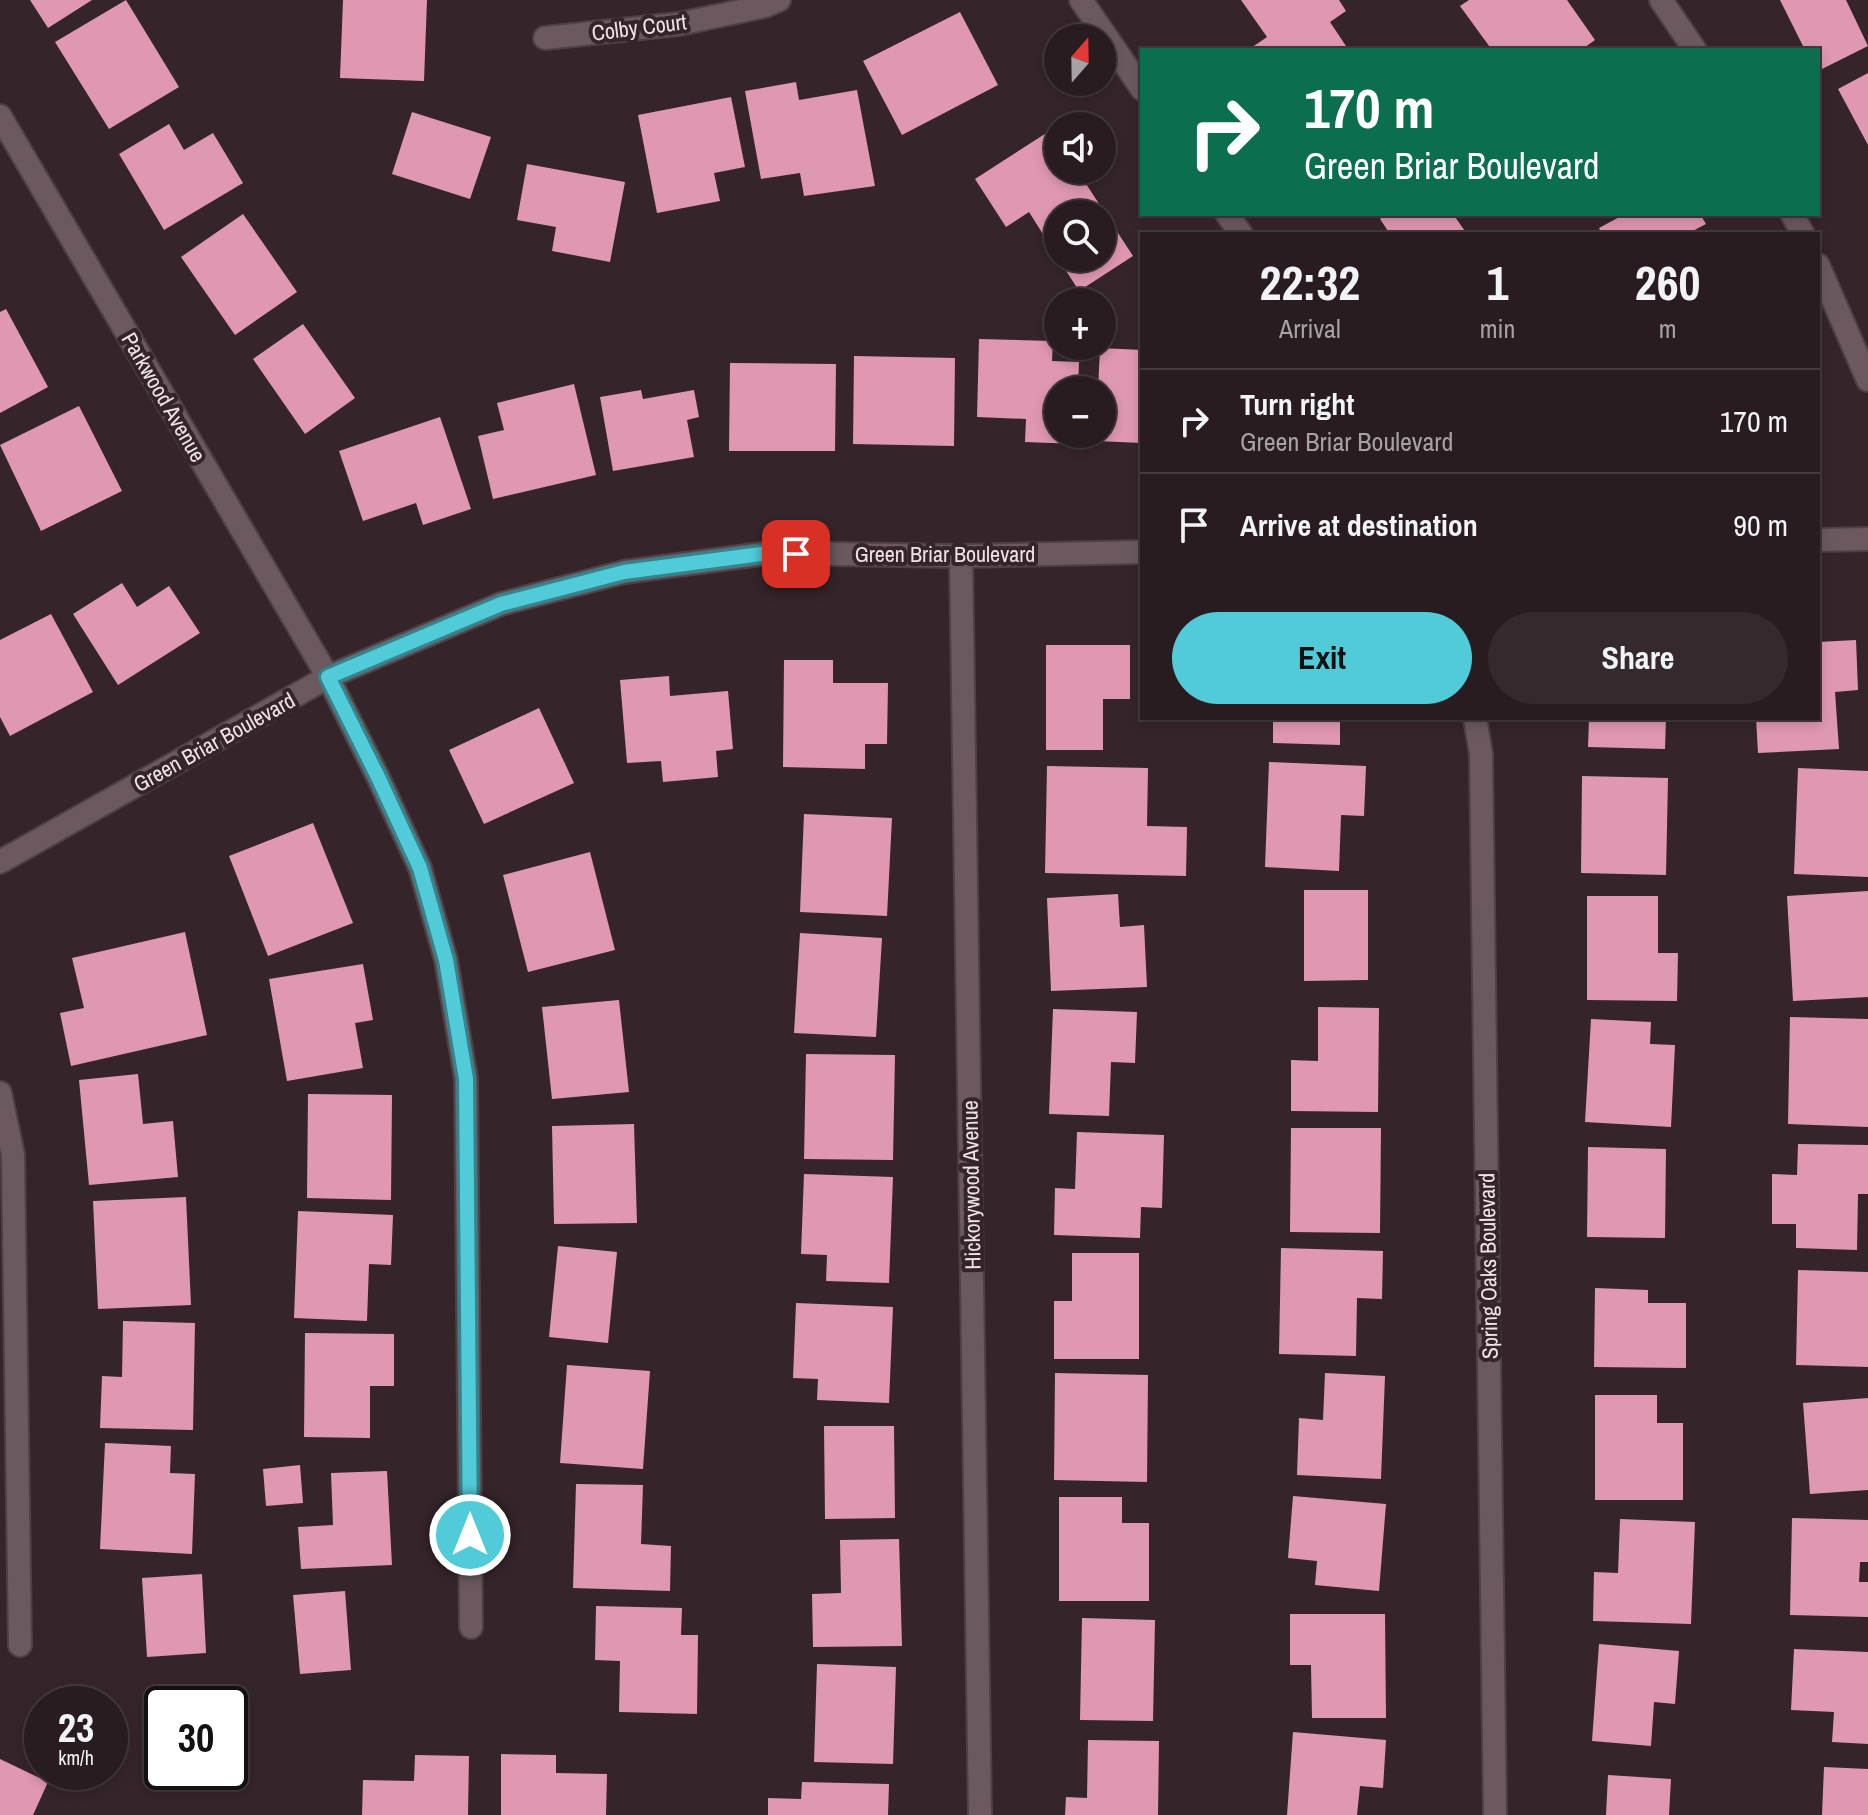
<!DOCTYPE html>
<html lang="en">
<head>
<meta charset="utf-8">
<style>
  body { margin:0; font-family:"Archivo Narrow",sans-serif; background:#34292d; color:#f1f3f6; height:100vh; display:flex; flex-direction:column; font-size:30px; white-space:nowrap }
  * { box-sizing:border-box; margin:0 }
  p { font-size:26px; color:#a5a1a5 }
  .icon { flex:none; width:44px; height:44px; fill:none; stroke:currentColor; stroke-width:2; stroke-linecap:round; stroke-linejoin:round }
  .map { position:relative; flex:1; overflow:hidden }
  .details { position:absolute; left:1140px; top:232px; width:680px; height:488px; display:flex; flex-direction:column; background:#281c20; border-radius:0px; box-shadow:0 4px 12px #0003,0 0 0 2px #443a3e }
  .details>* { flex:none }
  .guide { position:absolute; left:1140px; top:48px; width:680px; height:168px; border-radius:0px; box-shadow:0 4px 12px #0003,0 0 0 2px #443a3e; background:#0b6e4f; color:#fff; overflow:hidden }
  .needle { width:52px; rotate:20deg }
  .fabs { position:absolute; left:1044px; top:24px; display:grid; gap:16px }
  .fabs a { display:grid; place-items:center; width:72px; height:72px; border-radius:50%; background:#281c20; box-shadow:0 4px 12px #0003,0 0 0 2px #443a3e; font-size:40px }
  .speed { position:absolute; left:24px; top:1686px; display:flex; gap:16px; font-size:40px; font-weight:700; text-align:center }
  .speed>* { display:grid; place-content:center; width:104px; height:104px; border-radius:50%; background:#281c20; box-shadow:0 4px 12px #0003,0 0 0 2px #443a3e; line-height:1 }
  .speed small { font-size:20px; font-weight:400 }
  .speed .limit { border:4px solid #111; border-radius:12px; background:#fff; color:#111 }
  .pin { position:absolute; display:grid; place-items:center; width:68px; height:68px; color:#fff; margin:-34px; border-radius:16px; box-shadow:0 4px 12px #0006 }
  .me { position:absolute; width:88px; margin:-44px; rotate:0deg; stroke-linejoin:round; filter:drop-shadow(0 0 6px #0008) }
  .turn { display:flex; align-items:center; gap:28px; height:168px; padding:0 32px; font-size:36px }
  .turn .icon { width:104px; height:104px; stroke-width:2.5 }
  .turn b { display:block; font-size:56px; line-height:68px }
  .eta { display:flex; justify-content:space-evenly; align-items:center; height:136px; text-align:center }
  .eta b { font-size:48px; font-weight:700; line-height:56px }
  .cta { display:flex; gap:16px; margin-top:auto; padding:16px 32px }
  .cta a { flex:1; height:92px; border-radius:48px; background:#52cbd9; color:#111; font-size:32px; font-weight:700; line-height:92px; text-align:center }
  .cta a+a { background:#34292d; color:#f1f3f6 }
  ul { padding:0; list-style:none }
  li { display:flex; align-items:center; gap:24px; height:104px; padding:0 32px; border-top:2px solid #443a3e }
  li div { flex:1 }
  li b { display:block; font-size:30px }
  li em { font-style:normal }
  .map>svg:first-child { display:block }
  .building { fill:#e097b2 }
  .lines { fill:none; stroke-linecap:round; stroke-linejoin:round }
  .minor-casing { stroke:#4e4146; stroke-width:26 }
  .minor { stroke:#6b595f; stroke-width:22 }
  .route-casing { stroke:#35848d; stroke-width:20 }
  .route { stroke:#52cbd9; stroke-width:14 }
  .labels { text-anchor:middle; dominant-baseline:central; stroke-width:8; stroke-linejoin:round; paint-order:stroke }
  .street-label { font-size:22px; fill:#eee3e6; stroke:#35252b }
</style>
</head>
<body>
<div class="map">
<svg width="1868" height="1815" viewBox="0 0 1868 1815">
  <rect width="100%" height="100%" fill="#35252b"/>
  <!-- building -->
  <path class="building" d="M 30,0 L 92,0 L 48,28 Z
    M 126,0 L 179,87 L 109,129 L 55,42 Z
    M 343,0 L 427,0 L 424,81 L 340,78 Z
    M 1241,0 L 1339,0 L 1346,11 L 1330,22 L 1346,46 L 1341,50 L 1248,50 L 1267,37 Z
    M 1469,0 L 1567,0 L 1595,40 L 1581,50 L 1492,50 L 1460,6 Z
    M 1780,0 L 1846,0 L 1868,46 L 1818,71 L 1818,50 L 1805,50 Z
    M 960,12 L 998,85 L 902,135 L 863,61 Z
    M 1868,73 L 1868,145 L 1838,89 Z
    M 796,82 L 799,100 L 857,90 L 875,186 L 804,196 L 800,173 L 761,179 L 745,91 Z
    M 731,97 L 745,167 L 714,173 L 720,201 L 657,213 L 638,115 Z
    M 412,112 L 491,137 L 470,199 L 392,174 Z
    M 169,124 L 184,150 L 213,133 L 243,183 L 164,230 L 119,154 Z
    M 1051,130 L 1058,141 L 1058,170 L 1077,170 L 1133,256 L 1079,291 L 1058,258 L 1102,258 L 1102,214 L 1058,214 L 1058,258 L 1029,212 L 1006,227 L 975,179 Z
    M 527,164 L 625,182 L 610,262 L 552,251 L 556,227 L 517,220 Z
    M 243,214 L 297,292 L 235,335 L 181,257 Z
    M 1387,214 L 1453,214 L 1467,234 L 1390,234 L 1380,219 Z
    M 1625,214 L 1700,214 L 1706,224 L 1687,234 L 1602,234 L 1599,228 Z
    M 6,309 L 48,387 L 0,413 L 0,312 Z
    M 303,324 L 355,398 L 305,434 L 253,359 Z
    M 979,339 L 1053,341 L 1052,361 L 1079,362 L 1078,390 L 1058,390 L 1058,434 L 1077,434 L 1077,444 L 1025,442 L 1026,419 L 977,417 Z
    M 1100,348 L 1142,350 L 1142,443 L 1096,441 L 1096,434 L 1102,434 L 1102,390 L 1098,390 Z
    M 854,356 L 955,358 L 954,446 L 853,444 Z
    M 730,363 L 836,364 L 835,451 L 729,451 Z
    M 574,384 L 596,475 L 493,499 L 478,436 L 504,430 L 497,403 Z
    M 641,390 L 643,399 L 694,390 L 699,417 L 687,420 L 694,457 L 613,471 L 600,397 Z
    M 79,406 L 122,491 L 41,531 L 0,445 Z
    M 440,417 L 471,509 L 423,525 L 416,503 L 363,521 L 339,451 Z
    M 122,583 L 137,607 L 169,586 L 200,633 L 118,685 L 73,614 Z
    M 51,614 L 93,692 L 10,736 L 0,717 L 0,640 Z
    M 1856,640 L 1858,690 L 1835,692 L 1839,749 L 1758,753 L 1756,718 L 1818,718 L 1818,642 Z
    M 1046,645 L 1130,645 L 1130,699 L 1103,699 L 1103,750 L 1046,750 Z
    M 784,660 L 833,660 L 833,683 L 888,683 L 887,744 L 865,744 L 865,769 L 783,767 Z
    M 669,676 L 670,696 L 728,691 L 733,749 L 716,751 L 718,777 L 663,782 L 661,761 L 627,763 L 620,680 Z
    M 539,708 L 574,783 L 484,824 L 449,750 Z
    M 1273,718 L 1340,718 L 1340,745 L 1273,743 Z
    M 1589,718 L 1666,718 L 1665,749 L 1588,747 Z
    M 1269,762 L 1366,766 L 1364,816 L 1341,815 L 1339,871 L 1265,867 Z
    M 1047,766 L 1148,768 L 1147,826 L 1187,827 L 1186,876 L 1045,873 Z
    M 1798,768 L 1868,771 L 1868,877 L 1794,874 Z
    M 1582,776 L 1668,778 L 1666,875 L 1581,873 Z
    M 804,814 L 892,818 L 887,916 L 800,912 Z
    M 313,823 L 353,923 L 268,956 L 229,856 Z
    M 590,852 L 615,950 L 528,972 L 503,875 Z
    M 1304,890 L 1368,890 L 1368,980 L 1304,981 Z
    M 1868,891 L 1868,997 L 1793,1001 L 1787,896 Z
    M 1118,894 L 1120,927 L 1144,925 L 1147,987 L 1051,991 L 1047,898 Z
    M 1587,896 L 1658,896 L 1658,953 L 1678,953 L 1677,1001 L 1587,1000 Z
    M 185,932 L 207,1035 L 71,1066 L 60,1013 L 84,1008 L 72,958 Z
    M 800,933 L 882,938 L 876,1037 L 794,1033 Z
    M 363,964 L 373,1020 L 355,1023 L 363,1068 L 287,1081 L 269,979 Z
    M 619,1000 L 629,1092 L 552,1099 L 542,1007 Z
    M 1318,1007 L 1379,1008 L 1378,1112 L 1291,1111 L 1291,1060 L 1318,1061 Z
    M 1053,1009 L 1137,1012 L 1135,1063 L 1111,1062 L 1109,1116 L 1049,1114 Z
    M 1790,1017 L 1868,1019 L 1868,1127 L 1788,1124 Z
    M 1591,1019 L 1651,1022 L 1650,1044 L 1675,1045 L 1671,1127 L 1585,1122 Z
    M 806,1054 L 895,1055 L 893,1160 L 804,1159 Z
    M 138,1074 L 143,1124 L 173,1121 L 178,1177 L 89,1185 L 79,1080 Z
    M 308,1094 L 392,1095 L 391,1200 L 307,1198 Z
    M 634,1124 L 637,1223 L 554,1224 L 552,1126 Z
    M 1291,1128 L 1381,1128 L 1380,1233 L 1290,1232 Z
    M 1077,1132 L 1164,1135 L 1162,1208 L 1141,1207 L 1140,1238 L 1054,1235 L 1055,1188 L 1075,1189 Z
    M 1798,1144 L 1868,1145 L 1868,1194 L 1858,1194 L 1857,1250 L 1796,1248 L 1796,1224 L 1772,1224 L 1772,1174 L 1797,1175 Z
    M 1588,1147 L 1666,1149 L 1665,1238 L 1587,1237 Z
    M 804,1174 L 893,1177 L 889,1283 L 826,1281 L 827,1255 L 801,1254 Z
    M 186,1197 L 191,1305 L 98,1309 L 93,1201 Z
    M 298,1211 L 393,1215 L 391,1265 L 369,1264 L 367,1321 L 294,1318 Z
    M 558,1246 L 617,1252 L 608,1343 L 549,1337 Z
    M 1281,1248 L 1383,1251 L 1382,1299 L 1357,1298 L 1356,1356 L 1279,1354 Z
    M 1072,1253 L 1139,1253 L 1139,1359 L 1054,1359 L 1054,1301 L 1072,1301 Z
    M 1798,1270 L 1868,1272 L 1868,1367 L 1796,1365 Z
    M 1595,1288 L 1648,1290 L 1648,1303 L 1686,1303 L 1686,1368 L 1594,1367 Z
    M 796,1303 L 893,1307 L 889,1403 L 817,1400 L 818,1379 L 793,1378 Z
    M 123,1321 L 195,1323 L 193,1430 L 100,1428 L 102,1376 L 122,1377 Z
    M 305,1333 L 394,1334 L 394,1386 L 370,1386 L 370,1438 L 304,1437 Z
    M 567,1365 L 650,1371 L 643,1469 L 560,1463 Z
    M 1055,1373 L 1148,1375 L 1147,1482 L 1054,1480 Z
    M 1325,1373 L 1385,1376 L 1381,1479 L 1297,1475 L 1299,1418 L 1323,1420 Z
    M 1595,1395 L 1657,1395 L 1657,1423 L 1683,1423 L 1683,1500 L 1595,1500 Z
    M 1868,1398 L 1868,1490 L 1810,1494 L 1803,1403 Z
    M 824,1426 L 894,1426 L 895,1518 L 825,1519 Z
    M 105,1443 L 171,1446 L 170,1473 L 195,1474 L 192,1554 L 100,1549 Z
    M 300,1465 L 303,1503 L 266,1506 L 263,1469 Z
    M 387,1471 L 392,1565 L 301,1569 L 298,1527 L 333,1525 L 331,1473 Z
    M 576,1484 L 643,1485 L 641,1544 L 671,1546 L 670,1591 L 573,1588 Z
    M 1293,1496 L 1386,1504 L 1379,1591 L 1315,1585 L 1317,1561 L 1288,1558 Z
    M 1059,1497 L 1122,1497 L 1122,1523 L 1149,1523 L 1149,1601 L 1059,1601 Z
    M 1792,1518 L 1868,1520 L 1868,1562 L 1860,1562 L 1859,1582 L 1868,1582 L 1868,1617 L 1790,1615 Z
    M 1620,1519 L 1695,1522 L 1691,1624 L 1593,1621 L 1594,1572 L 1618,1573 Z
    M 899,1539 L 902,1646 L 813,1647 L 812,1594 L 841,1593 L 840,1540 Z
    M 202,1574 L 206,1653 L 147,1657 L 142,1578 Z
    M 345,1591 L 351,1670 L 300,1674 L 293,1595 Z
    M 596,1606 L 682,1608 L 681,1635 L 698,1635 L 697,1714 L 619,1712 L 620,1661 L 595,1660 Z
    M 1290,1614 L 1385,1614 L 1386,1718 L 1312,1718 L 1311,1665 L 1290,1665 Z
    M 1082,1618 L 1155,1620 L 1153,1721 L 1080,1720 Z
    M 1599,1644 L 1679,1651 L 1675,1704 L 1654,1702 L 1651,1746 L 1592,1741 Z
    M 1794,1649 L 1868,1652 L 1868,1744 L 1832,1742 L 1834,1712 L 1791,1710 Z
    M 817,1664 L 896,1667 L 893,1764 L 814,1762 Z
    M 1293,1732 L 1386,1740 L 1383,1788 L 1360,1786 L 1357,1815 L 1287,1815 Z
    M 1088,1740 L 1159,1741 L 1158,1815 L 1065,1815 L 1066,1797 L 1087,1798 Z
    M 501,1754 L 556,1755 L 556,1773 L 607,1774 L 606,1815 L 501,1815 Z
    M 415,1755 L 469,1756 L 468,1815 L 362,1815 L 363,1780 L 414,1781 Z
    M 0,1759 L 48,1782 L 33,1815 L 0,1815 Z
    M 1824,1767 L 1868,1769 L 1868,1815 L 1822,1815 Z
    M 1608,1775 L 1671,1779 L 1669,1815 L 1606,1815 Z
    M 802,1782 L 889,1784 L 888,1815 L 768,1815 L 768,1798 L 801,1799 Z"/>
  <g class="lines">
    <defs>
      <path id="minor" d="M 1081,0 L 1142,89
        M 1661,0 L 1695,50
        M 545,38 L 679,24 L 765,6 L 779,0
        M 0,116 L 328,677 L 378,777 L 420,868 L 446,960 L 466,1079 L 471,1627
        M 1227,214 L 1241,234
        M 1792,214 L 1803,234
        M 1818,265 L 1868,380
        M 1818,540 L 1868,539
        M 961,556 L 980,1815
        M 1475,718 L 1481,754 L 1495,1815
        M 0,862 L 328,677 L 501,604 L 624,572 L 769,553 L 961,556 L 1142,552
        M 0,1093 L 13,1155 L 20,1645"/>
    </defs>
    <!-- minor casing -->
    <use href="#minor" class="minor-casing"/>
    <!-- minor -->
    <use href="#minor" class="minor"/>
  </g>
  <g class="lines">
    <defs>
      <path id="route" d="M 470,1535 L 466,1079 L 446,960 L 420,868 L 378,777 L 328,677 L 501,604 L 624,572 L 769,553 L 796,554"/>
    </defs>
    <!-- route casing -->
    <use href="#route" class="route-casing"/>
    <!-- route -->
    <use href="#route" class="route"/>
  </g>
  <g class="labels">
    <!-- street labels -->
    <g class="street-label">
      <text transform="translate(639 27) rotate(-7)">Colby Court</text>
      <text transform="translate(164 397) rotate(60)">Parkwood Avenue</text>
      <text x="945" y="554">Green Briar Boulevard</text>
      <text transform="translate(214 742) rotate(-29)">Green Briar Boulevard</text>
      <text transform="translate(971 1185) rotate(-91)">Hickorywood Avenue</text>
      <text transform="translate(1488 1266) rotate(-91)">Spring Oaks Boulevard</text>
    </g>
  </g>
</svg>
<div class="fabs">
<a><svg class="needle" viewBox="-14 -14 28 28"><path d="M0-13l5 13h-10z" fill="#e53935"/><path d="M0 13l5-13h-10z" fill="#a5a1a5"/></svg></a>
<a><svg class="icon" aria-label="sound" viewBox="0 0 24 24"><path d="M4 9h4l5-4v14l-5-4H4zM17 9q2 3 0 6"/></svg></a>
<a><svg class="icon" aria-label="search" viewBox="0 0 24 24"><circle cx="10" cy="10" r="6"/><path d="M15 15l6 6"/></svg></a>
<a>+</a>
<a>−</a>
</div>
<div class="speed"><div>23<small>km/h</small></div><div class="limit">30</div></div>
<div class="pin" style="left:796px;top:554px;background:#d93025"><svg class="icon" aria-label="arrive" viewBox="0 0 24 24"><path d="M6 21V4h12l-3 4 3 4H6"/></svg></div>
<svg class="me" style="left:470px;top:1535px" viewBox="-20 -20 40 40"><circle r="17" fill="#52cbd9" stroke="#fff" stroke-width="3"/><path d="M0-11L8 9 0 5-8 9z" fill="#fff"/></svg>
<div class="guide">
<div class="turn"><svg class="icon" aria-label="right" viewBox="0 0 24 24"><path d="M7 20v-9h11M14 6l5 5-5 5"/></svg><div><b>170 m</b>Green Briar Boulevard</div></div>
</div>
<section class="details">
<div class="eta">
<div><b>22:32</b><p>Arrival</p></div>
<div><b>1</b><p>min</p></div>
<div><b>260</b><p>m</p></div>
</div>
<ul>
<li><svg class="icon" aria-label="right" viewBox="0 0 24 24"><path d="M7 20v-9h11M14 6l5 5-5 5"/></svg><div><b>Turn right</b><p>Green Briar Boulevard</p></div><em>170 m</em></li>
<li><svg class="icon" aria-label="arrive" viewBox="0 0 24 24"><path d="M6 21V4h12l-3 4 3 4H6"/></svg><div><b>Arrive at destination</b></div><em>90 m</em></li>
</ul>
<div class="cta"><a>Exit</a><a>Share</a></div>
</section>
</div>
</body>
</html>
